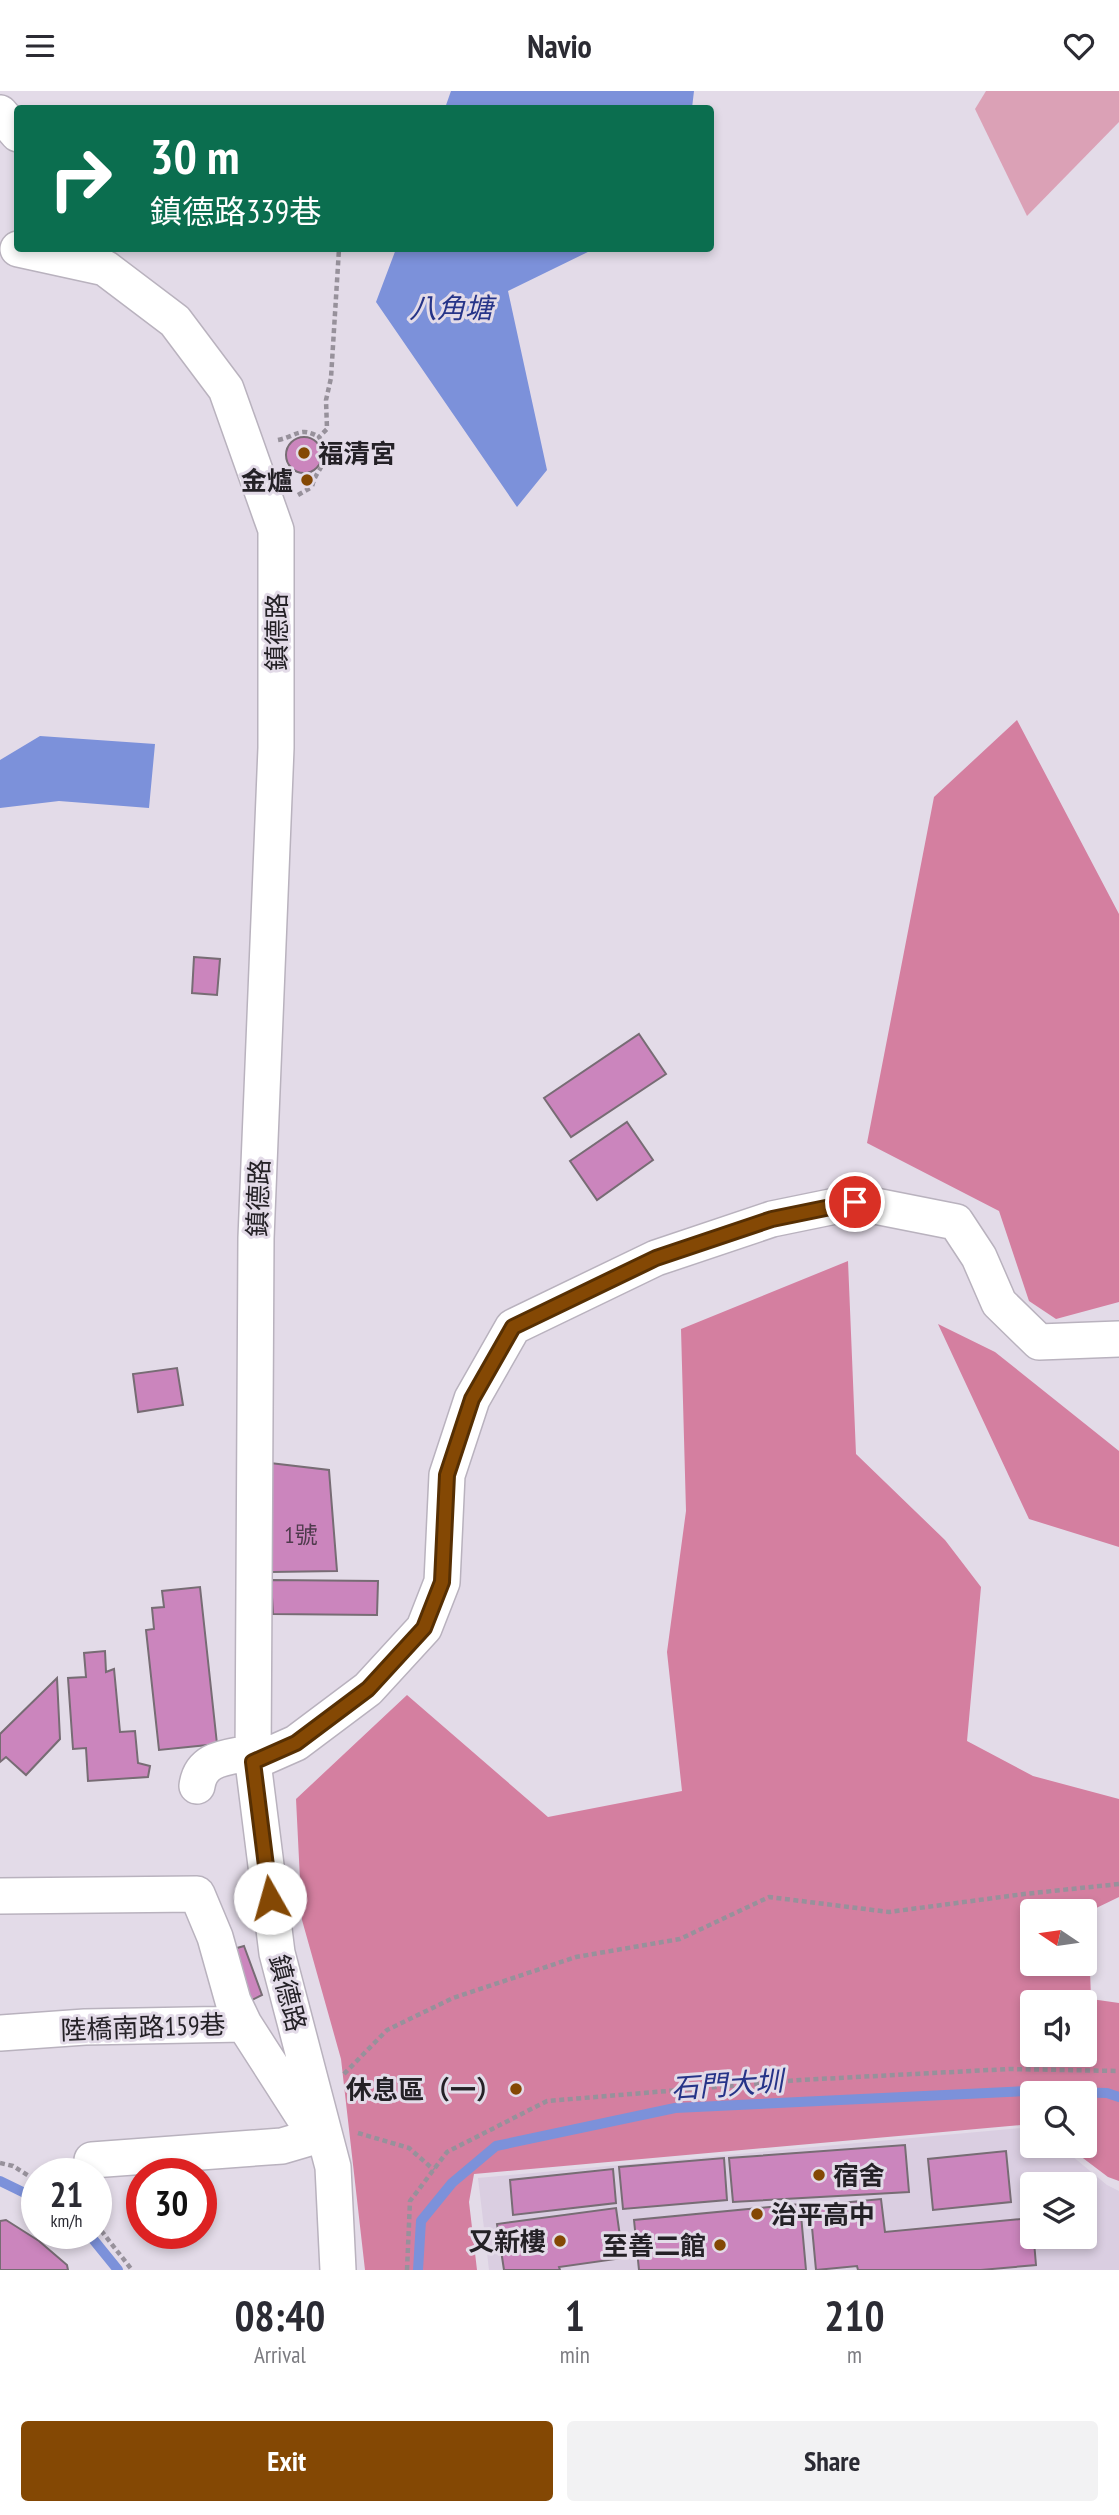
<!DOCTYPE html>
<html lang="en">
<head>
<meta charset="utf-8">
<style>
  body { margin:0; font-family:"PT Sans Narrow","Noto Sans TC",sans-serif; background:#f2f2f3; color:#2b2b33; height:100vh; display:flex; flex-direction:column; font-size:26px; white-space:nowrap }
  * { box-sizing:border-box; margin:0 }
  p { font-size:23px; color:#7c7c81 }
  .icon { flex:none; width:38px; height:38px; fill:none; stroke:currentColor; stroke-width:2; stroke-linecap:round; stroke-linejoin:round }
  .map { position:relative; height:2179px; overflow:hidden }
  .panel { display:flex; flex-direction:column; background:#fff; flex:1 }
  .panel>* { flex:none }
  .banner { position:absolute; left:14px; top:14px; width:700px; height:147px; border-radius:7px; box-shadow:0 4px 10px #0003; background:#0b6e4f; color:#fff; overflow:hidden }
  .needle { width:46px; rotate:283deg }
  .buttons { position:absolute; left:1020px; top:1808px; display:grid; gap:14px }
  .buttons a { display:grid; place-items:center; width:77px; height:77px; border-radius:7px; background:#fff; box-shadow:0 4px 10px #0003; font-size:35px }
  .speed { position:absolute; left:21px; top:2067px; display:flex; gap:14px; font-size:35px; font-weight:700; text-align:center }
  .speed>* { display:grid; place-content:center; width:91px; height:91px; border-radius:50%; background:#fff; box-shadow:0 4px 10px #0003; line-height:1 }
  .speed small { font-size:18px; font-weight:400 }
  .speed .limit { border:10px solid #d22; background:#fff; color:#111 }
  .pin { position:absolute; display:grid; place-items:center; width:60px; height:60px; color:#fff; margin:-30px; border:4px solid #fff; border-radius:50%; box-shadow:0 2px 7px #0007 }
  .me { position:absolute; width:77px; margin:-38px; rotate:353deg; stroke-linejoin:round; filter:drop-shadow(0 0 5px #0008) }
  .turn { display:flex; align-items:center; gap:24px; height:147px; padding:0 21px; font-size:32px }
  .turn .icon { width:91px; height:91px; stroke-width:2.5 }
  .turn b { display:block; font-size:49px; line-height:60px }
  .eta { display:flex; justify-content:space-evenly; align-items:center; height:119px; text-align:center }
  .eta b { font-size:42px; font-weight:700; line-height:49px }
  .button { display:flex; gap:14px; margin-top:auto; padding:14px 21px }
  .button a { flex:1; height:80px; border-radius:7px; background:#844804; color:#fff; font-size:28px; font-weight:700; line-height:80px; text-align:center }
  .button a+a { background:#f2f2f3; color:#2b2b33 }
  header { display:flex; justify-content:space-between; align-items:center; height:91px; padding:0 21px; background:#fff; font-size:32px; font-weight:700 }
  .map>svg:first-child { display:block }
  .built { fill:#dacee1; fill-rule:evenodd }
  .green { fill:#dba1b6 }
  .forest { fill:#d47fa0; fill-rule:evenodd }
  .water { fill:#7c91da }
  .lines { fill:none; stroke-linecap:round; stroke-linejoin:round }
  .stream { stroke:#7c91da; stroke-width:10 }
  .building { fill:#cb85bd; stroke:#776c74; stroke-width:2 }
  .minor-casing { stroke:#b9b2be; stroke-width:38 }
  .path { stroke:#97919b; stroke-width:4.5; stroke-dasharray:5 3.5; stroke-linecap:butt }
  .minor { stroke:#fff; stroke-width:35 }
  .route-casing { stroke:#562f03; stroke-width:18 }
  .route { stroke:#844804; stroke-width:12 }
  .poi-dot { fill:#844804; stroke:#e3dbe8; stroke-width:2.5 }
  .labels { text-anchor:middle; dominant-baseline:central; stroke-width:6; stroke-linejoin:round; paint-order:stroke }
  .number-label { font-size:23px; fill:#4e3a4c }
  .poi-label { font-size:26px; font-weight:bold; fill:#242126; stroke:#e3dbe8; text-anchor:end }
  .street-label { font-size:26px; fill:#242126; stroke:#e3dbe8 }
  .water-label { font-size:28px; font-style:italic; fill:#263488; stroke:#e3dbe8 }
</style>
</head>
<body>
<header><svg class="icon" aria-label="menu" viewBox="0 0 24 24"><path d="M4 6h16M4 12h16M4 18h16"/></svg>Navio<svg class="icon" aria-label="heart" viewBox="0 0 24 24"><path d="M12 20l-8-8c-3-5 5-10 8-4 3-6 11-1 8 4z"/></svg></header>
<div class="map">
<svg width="1119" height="2179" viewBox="0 0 1119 2179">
  <rect width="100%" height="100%" fill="#e3dbe8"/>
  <!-- built -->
  <path class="built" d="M 1032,2036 L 1032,2054 L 1060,2055 L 1107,2094 L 1119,2100 L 1119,2179 L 489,2179 L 478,2087 ZM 1032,2093 L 1085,2093 L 1085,2146 L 1032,2146 Z"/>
  <!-- green -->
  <path class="green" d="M 986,0 L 1119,0 L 1119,31 L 1027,125 L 975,18 Z"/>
  <!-- forest -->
  <path class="forest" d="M 1017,629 L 1119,823 L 1119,1211 L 1056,1228 L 1029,1210 L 999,1120 L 867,1052 L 934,706 Z
    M 848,1170 L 856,1363 L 945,1449 L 981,1496 L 967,1650 L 1033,1685 L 1119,1708 L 1119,1806 L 1088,1821 L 1091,1908 L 1119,1912 L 1119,2090 L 1108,2086 L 1067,2055 L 1085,2054 L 1085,2002 L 1032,2002 L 1032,2033 L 474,2083 L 469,2111 L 477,2179 L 365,2179 L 341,1968 L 302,1829 L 296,1708 L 407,1604 L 548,1726 L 682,1700 L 667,1561 L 686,1420 L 681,1238 ZM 1032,1820 L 1085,1820 L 1085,1872 L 1032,1872 ZM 1032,1911 L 1085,1911 L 1085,1964 L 1032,1964 Z
    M 938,1233 L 995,1261 L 1119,1360 L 1119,1456 L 1029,1428 Z"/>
  <!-- water -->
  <path class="water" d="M 451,0 L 694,0 L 692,17 L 445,17 Z
    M 396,158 L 594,158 L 508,200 L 547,379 L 517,416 L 376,211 Z
    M 40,645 L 155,653 L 149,717 L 59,710 L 0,717 L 0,669 Z"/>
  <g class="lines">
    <!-- stream -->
    <path class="stream" d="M 0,2090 L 37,2108
      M 88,2142 L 118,2179
      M 418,2179 L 421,2130 L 452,2092 L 496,2055 L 675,2017 L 1026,2000 L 1107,2002 L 1119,2006"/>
  </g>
  <!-- building -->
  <path class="building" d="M286 364a18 18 0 1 1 36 0a18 18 0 1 1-36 0Z
    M 194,866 L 220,868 L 217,904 L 192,902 Z
    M 639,943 L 666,983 L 571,1046 L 544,1007 Z
    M 627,1031 L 653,1069 L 597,1109 L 570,1070 Z
    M 177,1277 L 183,1314 L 138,1321 L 133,1283 Z
    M 270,1372 L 329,1379 L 337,1480 L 272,1481 Z
    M 271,1489 L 378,1490 L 377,1524 L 273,1523 Z
    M 200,1496 L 217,1653 L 159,1659 L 146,1539 L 154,1538 L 152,1517 L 164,1516 L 162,1500 Z
    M 105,1560 L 106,1581 L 114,1578 L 120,1641 L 135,1640 L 138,1672 L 150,1675 L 148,1686 L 88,1690 L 86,1657 L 73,1658 L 68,1587 L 86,1586 L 84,1562 Z
    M 57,1587 L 60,1648 L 26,1684 L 6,1666 L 0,1671 L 0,1643 Z
    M 244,1855 L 262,1904 L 250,1910 L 230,1859 Z
    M 905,2054 L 909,2101 L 733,2111 L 729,2067 Z
    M 1006,2060 L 1011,2111 L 933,2119 L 928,2068 Z
    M 724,2067 L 727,2109 L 623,2118 L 619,2076 Z
    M 613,2078 L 616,2112 L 513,2124 L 510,2089 Z
    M 881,2108 L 885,2141 L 1032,2127 L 1036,2174 L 981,2179 L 858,2179 L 857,2175 L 816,2179 L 810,2115 Z
    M 800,2113 L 806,2179 L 639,2179 L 634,2129 Z
    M 616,2117 L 623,2167 L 559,2176 L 560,2179 L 504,2179 L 497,2133 Z
    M 6,2129 L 39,2150 L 67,2174 L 68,2179 L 0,2179 L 0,2130 Z"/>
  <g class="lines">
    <defs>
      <path id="minor" d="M 0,22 L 18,43
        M 18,158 L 105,177 L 175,230 L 226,298 L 276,439 L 276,657 L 256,1147 L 253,1671 L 277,1862 L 333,2076 L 338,2179
        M 253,1671 L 296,1652 L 368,1598 L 424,1537 L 442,1491 L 447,1384 L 472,1308 L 513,1236 L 656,1167 L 772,1128 L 855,1111 L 956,1131 L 979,1166 L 999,1212 L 1039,1251 L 1119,1248
        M 197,1695 C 201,1665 229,1667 253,1661
        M 0,1805 L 197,1803 L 215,1846 L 233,1910 L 244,1933
        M 0,1942 L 85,1936 L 244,1933 L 314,2042
        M 92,2069 L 282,2055 L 316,2045"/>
    </defs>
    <!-- minor casing -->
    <use href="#minor" class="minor-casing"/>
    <!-- path -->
    <path class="path" d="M 278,349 C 297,345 300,335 319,346
      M 298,404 L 312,396 C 316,375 336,370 319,346 L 327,338 L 326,309 L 331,287 L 339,158
      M 344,1983 L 387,1939 L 453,1907 L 576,1866 L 680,1848 L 769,1806 L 889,1821 L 1024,1803 L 1119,1793
      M 358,2042 L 409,2057 L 434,2079
      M 0,2072 L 13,2075 L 37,2090
      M 96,2133 L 132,2179
      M 407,2179 L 410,2110 L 447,2061 L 547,2010 L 800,1989 L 1009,1978 L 1119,1980"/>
    <!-- minor -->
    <use href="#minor" class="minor"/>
  </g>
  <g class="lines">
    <defs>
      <path id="route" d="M 270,1807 L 253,1671 L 296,1652 L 368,1598 L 424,1537 L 442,1491 L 447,1384 L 472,1308 L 513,1236 L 656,1167 L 772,1128 L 855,1111"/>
    </defs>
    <!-- route casing -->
    <use href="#route" class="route-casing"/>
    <!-- route -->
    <use href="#route" class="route"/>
  </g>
  <!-- markers -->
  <g class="poi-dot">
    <circle cx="304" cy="362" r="7"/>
    <circle cx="307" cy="389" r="7"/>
    <circle cx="516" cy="1998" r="7"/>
    <circle cx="819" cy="2084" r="7"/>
    <circle cx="757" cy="2123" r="7"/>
    <circle cx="560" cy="2150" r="7"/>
    <circle cx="720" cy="2154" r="7"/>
  </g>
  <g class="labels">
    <!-- number labels -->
    <g class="number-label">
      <text x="301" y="1443">1號</text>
    </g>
    <!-- poi labels -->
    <g class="poi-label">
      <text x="318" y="362" text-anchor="start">福清宮</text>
      <text x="293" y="389">金爐</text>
      <text x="502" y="1998">休息區（一）</text>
      <text x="833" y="2084" text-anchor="start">宿舍</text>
      <text x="771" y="2123" text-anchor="start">治平高中</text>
      <text x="546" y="2150">又新樓</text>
      <text x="706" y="2154">至善二館</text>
    </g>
    <!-- street labels -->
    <g class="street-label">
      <text transform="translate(276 541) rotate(-90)">鎮德路</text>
      <text transform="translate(258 1107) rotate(-88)">鎮德路</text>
      <text transform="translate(288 1902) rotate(76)">鎮德路</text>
      <text transform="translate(143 1936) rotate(-2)">陸橋南路159巷</text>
    </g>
    <!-- water labels -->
    <g class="water-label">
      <text x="451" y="216">八角塘</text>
      <text transform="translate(727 1993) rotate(-4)">石門大圳</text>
    </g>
  </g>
</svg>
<div class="buttons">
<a><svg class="needle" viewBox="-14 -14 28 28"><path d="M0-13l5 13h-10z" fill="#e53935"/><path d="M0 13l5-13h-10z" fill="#7c7c81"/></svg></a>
<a><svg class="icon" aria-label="sound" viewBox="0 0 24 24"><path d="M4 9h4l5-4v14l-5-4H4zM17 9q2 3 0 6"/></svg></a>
<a><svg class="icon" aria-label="search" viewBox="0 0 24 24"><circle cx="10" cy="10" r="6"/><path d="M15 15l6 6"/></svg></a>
<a><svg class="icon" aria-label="layers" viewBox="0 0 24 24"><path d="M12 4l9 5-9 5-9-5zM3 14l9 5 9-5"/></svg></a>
</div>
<div class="speed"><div>21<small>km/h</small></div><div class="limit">30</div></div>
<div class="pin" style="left:855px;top:1111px;background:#d93025"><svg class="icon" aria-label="arrive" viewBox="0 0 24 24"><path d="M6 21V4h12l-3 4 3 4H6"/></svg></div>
<svg class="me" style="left:270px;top:1807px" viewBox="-20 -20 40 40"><circle r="19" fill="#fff"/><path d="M0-13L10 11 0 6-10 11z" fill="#844804"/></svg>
<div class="banner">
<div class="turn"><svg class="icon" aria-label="right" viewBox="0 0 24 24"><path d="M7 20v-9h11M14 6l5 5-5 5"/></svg><div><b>30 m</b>鎮德路339巷</div></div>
</div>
</div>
<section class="panel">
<div class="eta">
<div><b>08:40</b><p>Arrival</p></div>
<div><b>1</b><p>min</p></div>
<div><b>210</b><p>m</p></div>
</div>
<div class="button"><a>Exit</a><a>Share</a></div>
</section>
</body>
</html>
